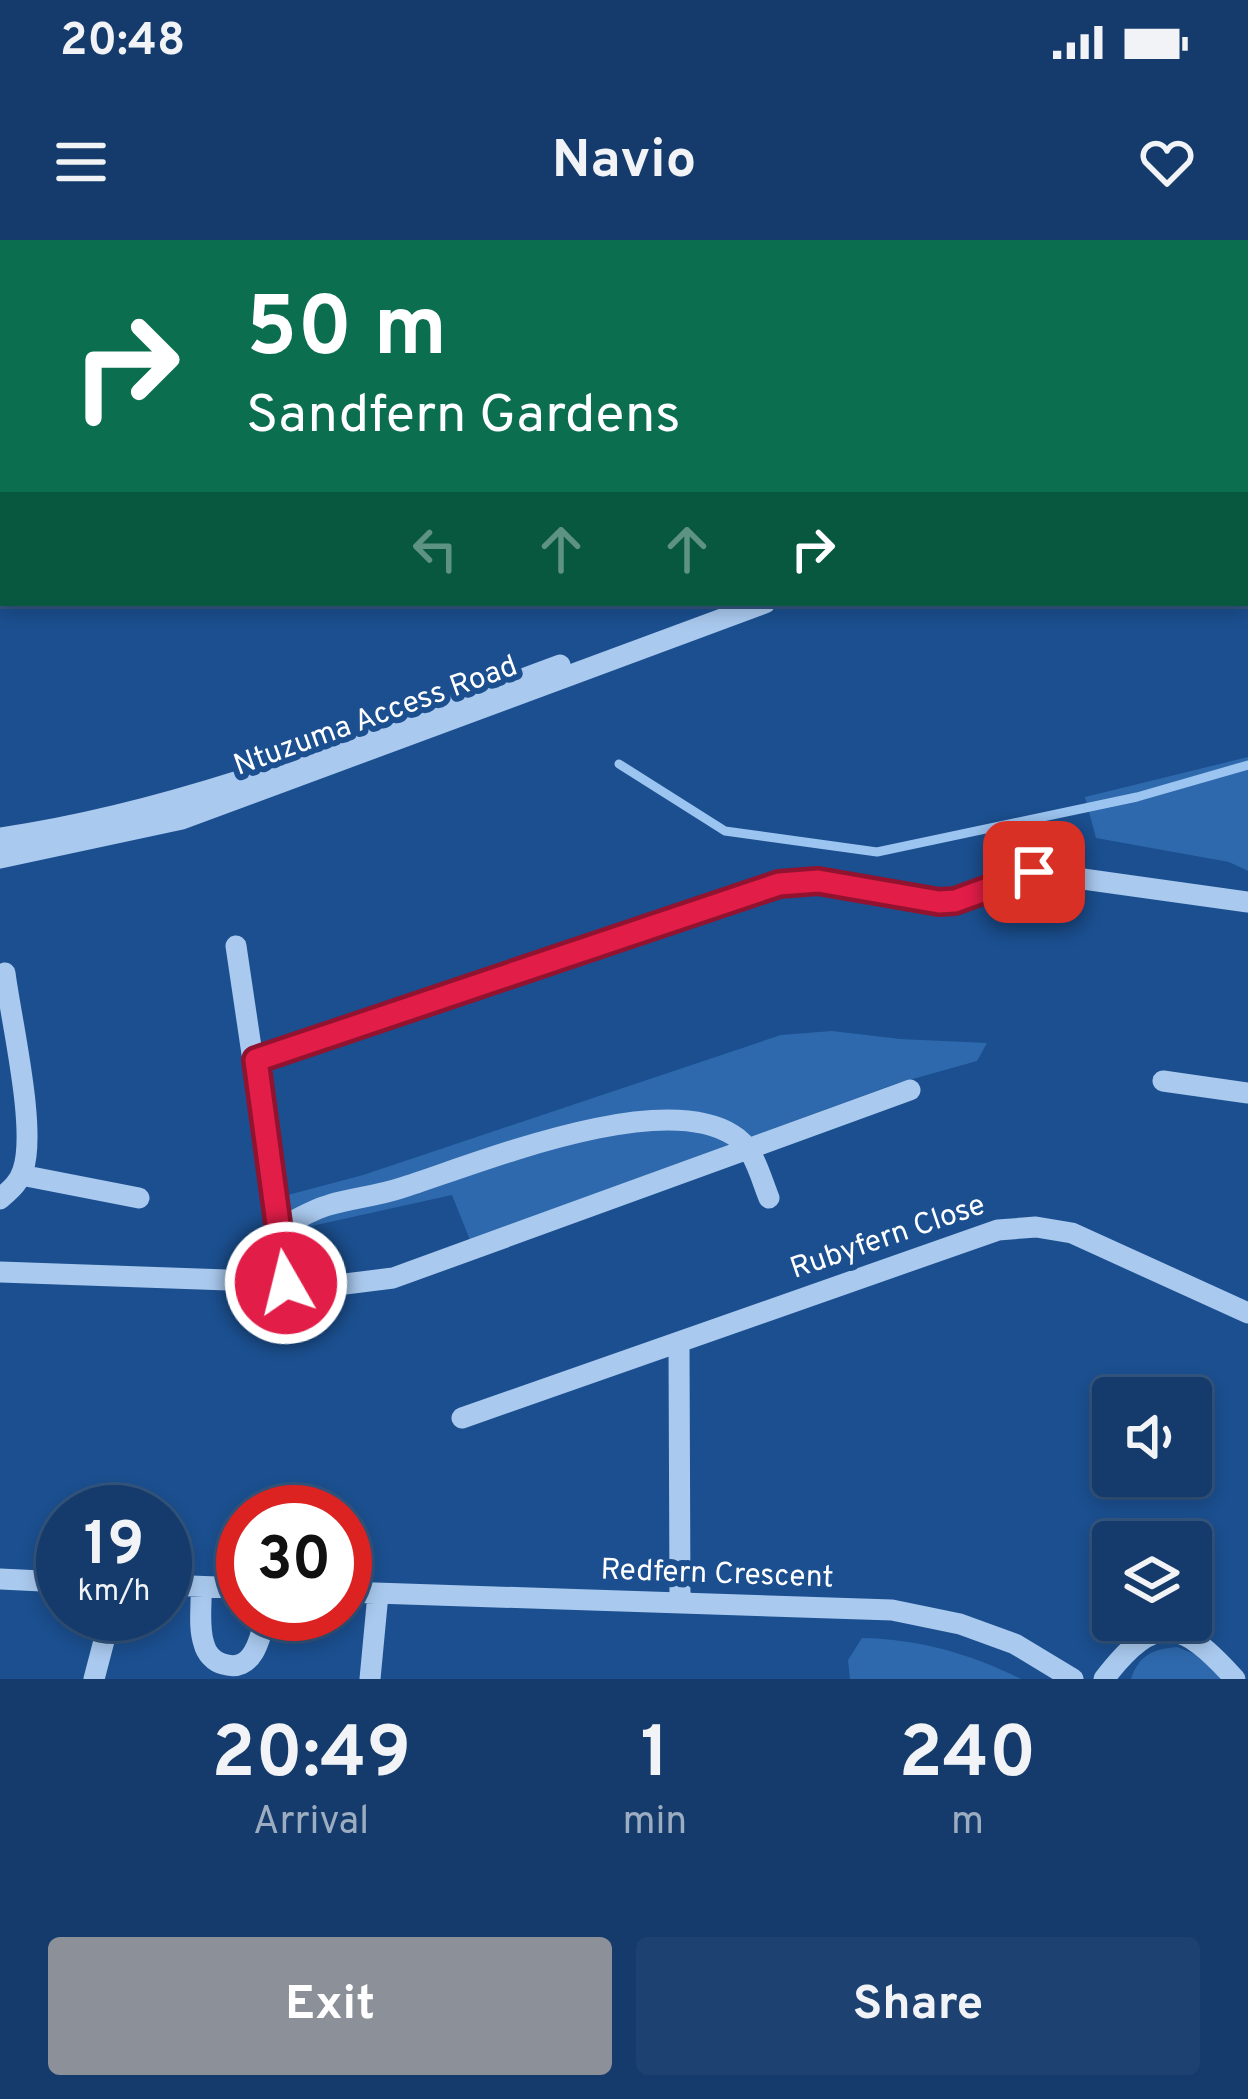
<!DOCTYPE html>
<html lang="en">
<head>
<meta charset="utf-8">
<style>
  body { margin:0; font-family:Overpass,sans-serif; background:#1d4271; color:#f1f3f6; height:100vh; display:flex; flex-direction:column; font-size:45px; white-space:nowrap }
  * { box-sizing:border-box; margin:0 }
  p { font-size:39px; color:#9dadc1 }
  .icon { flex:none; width:66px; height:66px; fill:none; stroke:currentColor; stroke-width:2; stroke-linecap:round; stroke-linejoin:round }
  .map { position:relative; height:1439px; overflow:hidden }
  .sheet { display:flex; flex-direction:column; background:#143b6b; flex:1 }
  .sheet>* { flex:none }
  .guide { position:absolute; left:0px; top:0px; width:1248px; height:366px; box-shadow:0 6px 18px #0003,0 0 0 3px #33557e; background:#0b6e4f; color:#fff; overflow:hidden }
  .buttons { position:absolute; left:1092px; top:1137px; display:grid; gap:24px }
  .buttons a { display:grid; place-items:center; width:120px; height:120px; border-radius:12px; background:#143b6b; box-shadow:0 6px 18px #0003,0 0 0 3px #33557e; font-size:60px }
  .speed { position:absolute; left:36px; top:1245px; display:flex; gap:24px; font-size:60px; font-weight:700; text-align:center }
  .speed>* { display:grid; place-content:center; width:156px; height:156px; border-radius:50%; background:#143b6b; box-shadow:0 6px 18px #0003,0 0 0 3px #33557e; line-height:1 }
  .speed small { font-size:30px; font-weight:400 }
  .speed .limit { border:18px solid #d22; background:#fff; color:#111 }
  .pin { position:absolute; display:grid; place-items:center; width:102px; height:102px; color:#fff; margin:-51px; border-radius:24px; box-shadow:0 6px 18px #0006 }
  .me { position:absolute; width:132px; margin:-66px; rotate:352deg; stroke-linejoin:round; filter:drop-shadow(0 0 9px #0008) }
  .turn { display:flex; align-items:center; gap:42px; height:252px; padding:0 48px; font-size:54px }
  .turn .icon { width:156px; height:156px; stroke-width:2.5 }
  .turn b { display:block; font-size:84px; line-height:102px }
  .lanes { display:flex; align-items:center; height:114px; padding:0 48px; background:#0003; justify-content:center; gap:60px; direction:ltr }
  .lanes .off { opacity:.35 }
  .eta { display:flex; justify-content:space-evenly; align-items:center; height:204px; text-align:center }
  .eta b { font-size:72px; font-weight:700; line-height:84px }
  .primary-button { display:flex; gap:24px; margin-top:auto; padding:24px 48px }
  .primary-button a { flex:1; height:138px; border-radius:12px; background:#8c9099; color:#fff; font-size:48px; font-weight:700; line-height:138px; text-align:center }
  .primary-button a+a { background:#1d4271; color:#f1f3f6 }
  .status { display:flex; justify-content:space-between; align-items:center; height:84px; padding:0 60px; background:#143b6b; direction:ltr }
  .status svg { height:33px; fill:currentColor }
  header { display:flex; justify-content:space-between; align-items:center; height:156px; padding:0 48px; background:#143b6b; font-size:54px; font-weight:700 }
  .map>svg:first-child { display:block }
  .green { fill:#2e69ad }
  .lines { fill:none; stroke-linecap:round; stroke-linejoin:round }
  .stream { stroke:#9cc4f0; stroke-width:9 }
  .minor { stroke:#a9c9ee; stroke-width:21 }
  .route-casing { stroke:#92132f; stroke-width:30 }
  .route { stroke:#e11d48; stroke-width:21 }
  .labels { text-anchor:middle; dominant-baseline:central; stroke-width:12; stroke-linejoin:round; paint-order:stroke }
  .street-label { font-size:30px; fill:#fff; stroke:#1b4f8f }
</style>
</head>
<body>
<div class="status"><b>20:48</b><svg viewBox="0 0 49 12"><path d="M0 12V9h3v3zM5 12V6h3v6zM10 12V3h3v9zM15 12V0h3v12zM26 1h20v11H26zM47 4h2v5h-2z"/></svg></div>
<header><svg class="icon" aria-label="menu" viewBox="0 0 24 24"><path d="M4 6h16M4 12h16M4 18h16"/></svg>Navio<svg class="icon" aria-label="heart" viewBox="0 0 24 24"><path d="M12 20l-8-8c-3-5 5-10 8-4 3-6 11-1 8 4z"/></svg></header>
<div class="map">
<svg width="1248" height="1439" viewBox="0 0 1248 1439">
  <rect width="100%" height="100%" fill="#1b4f8f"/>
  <!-- green -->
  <path class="green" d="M 1248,517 L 1248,631 L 1229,622 L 1096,598 L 1085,557 Z
    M 832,791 L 900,799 L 987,803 L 977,821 L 895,844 L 470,1000 L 452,955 L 289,991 L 284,956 L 363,935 L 781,795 Z
    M 862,1398 C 919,1399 971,1414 1021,1439 L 850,1439 L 848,1420 Z
    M 1177,1407 L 1202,1417 L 1221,1439 L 1131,1439 C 1139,1415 1153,1409 1177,1407 Z"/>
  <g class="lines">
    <!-- stream -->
    <path class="stream" d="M 619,524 L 725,591 L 877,612 L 1137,557 L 1248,525"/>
    <!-- minor -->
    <path class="minor" d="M 86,3 L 99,0
      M 0,23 L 3,22
      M 1245,171 L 1248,170
      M 1245,188 L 1248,187
      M 1245,249 L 1248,248
      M 0,598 C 193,570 378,492 560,425
      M 0,618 L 182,579 L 765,363
      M 236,706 L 286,1043
      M 256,820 L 779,644 L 818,642 L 939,661 L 955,660 L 1033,632 L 1248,662
      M 1163,841 L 1248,853
      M 21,935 L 139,958
      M 0,959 C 10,950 19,943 23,930 C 37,889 11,780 5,733
      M 278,989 C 294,981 311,970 329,965 C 352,958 377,956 401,948 C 477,924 659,848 733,895 C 754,907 760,936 769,958
      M 0,1032 L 345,1044 L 393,1038 L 910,850
      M 679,1103 L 680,1363
      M 462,1178 L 998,990 L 1036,987 L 1072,993 L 1248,1073
      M 0,1339 L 63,1342
      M 165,1345 L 243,1348
      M 201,1347 C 202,1364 198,1387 204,1404 C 206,1413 214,1422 223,1424 C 254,1434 261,1396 266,1374
      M 345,1352 L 892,1370 L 960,1384 L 1015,1404 L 1073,1439
      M 94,1439 L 111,1374
      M 370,1439 L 378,1354
      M 1104,1439 C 1156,1371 1182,1380 1235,1439"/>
  </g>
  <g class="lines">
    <defs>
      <path id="route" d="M 286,1043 L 256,820 L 779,644 L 818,641 L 939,662 L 955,661 L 1034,632"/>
    </defs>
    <!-- route casing -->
    <use href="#route" class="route-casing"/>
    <!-- route -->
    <use href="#route" class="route"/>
  </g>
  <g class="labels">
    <!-- street labels -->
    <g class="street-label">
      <text transform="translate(376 477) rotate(-20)">Ntuzuma Access Road</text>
      <text transform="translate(888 998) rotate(-19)">Rubyfern Close</text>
      <text transform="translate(717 1335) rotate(2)">Redfern Crescent</text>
    </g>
  </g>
</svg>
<div class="buttons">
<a><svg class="icon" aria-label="sound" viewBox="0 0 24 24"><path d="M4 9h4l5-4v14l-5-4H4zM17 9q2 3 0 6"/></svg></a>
<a><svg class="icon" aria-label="layers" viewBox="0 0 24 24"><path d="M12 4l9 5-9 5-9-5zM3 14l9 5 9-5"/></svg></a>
</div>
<div class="speed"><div>19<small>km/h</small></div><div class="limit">30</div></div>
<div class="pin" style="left:1034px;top:632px;background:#d93025"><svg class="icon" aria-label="arrive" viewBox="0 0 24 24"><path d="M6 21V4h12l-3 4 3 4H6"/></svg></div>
<svg class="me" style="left:286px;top:1043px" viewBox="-20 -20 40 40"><circle r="17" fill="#e11d48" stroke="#fff" stroke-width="3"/><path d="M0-11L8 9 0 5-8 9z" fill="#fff"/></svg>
<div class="guide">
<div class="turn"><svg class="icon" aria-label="right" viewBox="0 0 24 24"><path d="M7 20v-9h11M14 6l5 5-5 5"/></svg><div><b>50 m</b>Sandfern Gardens</div></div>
<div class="lanes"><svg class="icon off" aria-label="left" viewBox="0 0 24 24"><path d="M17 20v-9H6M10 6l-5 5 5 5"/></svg><svg class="icon off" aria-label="ahead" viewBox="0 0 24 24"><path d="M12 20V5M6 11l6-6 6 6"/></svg><svg class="icon off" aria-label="ahead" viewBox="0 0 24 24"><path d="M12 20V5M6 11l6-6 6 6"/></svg><svg class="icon" aria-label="right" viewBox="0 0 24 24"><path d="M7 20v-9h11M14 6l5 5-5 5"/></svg></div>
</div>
</div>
<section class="sheet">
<div class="eta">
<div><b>20:49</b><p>Arrival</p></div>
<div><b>1</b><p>min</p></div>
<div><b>240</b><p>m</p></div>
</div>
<div class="primary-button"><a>Exit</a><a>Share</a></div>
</section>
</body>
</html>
